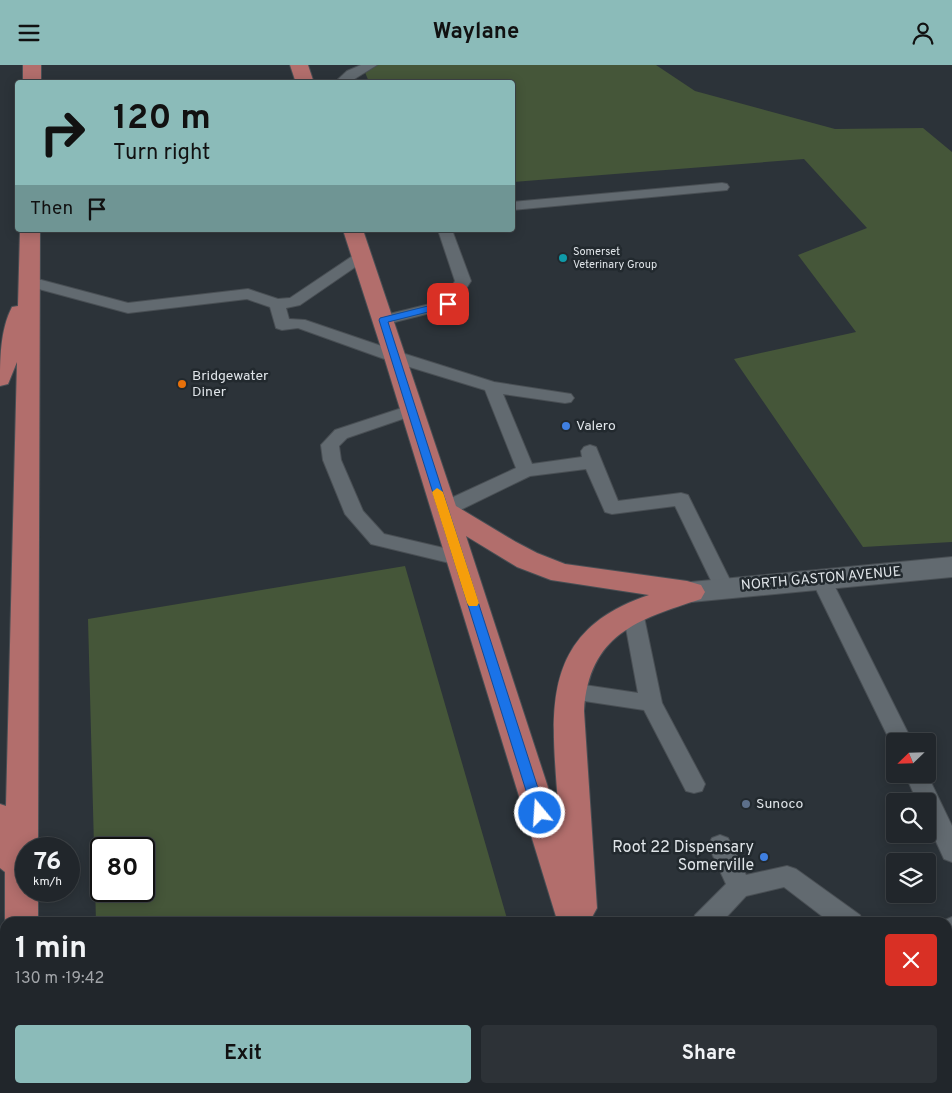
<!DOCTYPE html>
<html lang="en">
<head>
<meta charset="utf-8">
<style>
  body { margin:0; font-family:Overpass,sans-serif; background:#2d3237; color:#f1f3f6; height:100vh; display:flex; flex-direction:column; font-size:19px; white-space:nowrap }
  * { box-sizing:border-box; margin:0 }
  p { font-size:16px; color:#a2a5a9 }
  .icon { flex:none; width:28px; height:28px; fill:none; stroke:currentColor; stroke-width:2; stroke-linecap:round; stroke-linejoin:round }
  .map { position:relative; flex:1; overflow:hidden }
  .sheet { position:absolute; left:0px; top:852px; width:952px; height:176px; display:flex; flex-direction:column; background:#21262b; border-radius:15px 15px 0 0; box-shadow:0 2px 12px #0003,0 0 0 1px #3e4347 }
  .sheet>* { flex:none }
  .hud { position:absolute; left:15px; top:15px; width:500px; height:152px; border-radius:5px; box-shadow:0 2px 12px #0003,0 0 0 1px #3e4347; background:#8bbbb9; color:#111; overflow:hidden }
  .needle { width:32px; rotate:247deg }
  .fabs { position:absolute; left:886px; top:668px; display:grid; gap:10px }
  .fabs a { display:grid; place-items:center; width:50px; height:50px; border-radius:5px; background:#21262b; box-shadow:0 2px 12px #0003,0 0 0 1px #3e4347; font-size:25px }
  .speed { position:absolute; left:15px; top:772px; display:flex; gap:10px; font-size:25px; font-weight:700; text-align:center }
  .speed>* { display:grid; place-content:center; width:65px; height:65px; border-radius:50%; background:#21262b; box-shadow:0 2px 12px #0003,0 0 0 1px #3e4347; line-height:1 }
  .speed small { font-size:12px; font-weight:400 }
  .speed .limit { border:2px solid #111; border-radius:8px; background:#fff; color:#111 }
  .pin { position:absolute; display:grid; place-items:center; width:42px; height:42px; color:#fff; margin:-21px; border-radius:10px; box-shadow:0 2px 8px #0006 }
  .me { position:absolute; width:55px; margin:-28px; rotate:342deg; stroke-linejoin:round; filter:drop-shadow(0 0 4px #0008) }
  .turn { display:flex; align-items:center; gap:18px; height:105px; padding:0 15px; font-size:22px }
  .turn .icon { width:65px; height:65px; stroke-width:2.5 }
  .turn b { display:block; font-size:35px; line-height:42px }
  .then { display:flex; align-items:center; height:48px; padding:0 15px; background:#0003; gap:10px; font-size:19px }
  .round { display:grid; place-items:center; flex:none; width:52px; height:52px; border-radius:5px; background:#2d3237 }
  .head { display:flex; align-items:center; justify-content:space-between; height:85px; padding:0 15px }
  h1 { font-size:30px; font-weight:700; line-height:38px }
  .primary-button { display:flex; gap:10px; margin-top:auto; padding:10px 15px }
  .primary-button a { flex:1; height:58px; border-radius:5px; background:#8bbbb9; color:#111; font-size:20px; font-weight:700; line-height:58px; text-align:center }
  .primary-button a+a { background:#2d3237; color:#f1f3f6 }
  header { display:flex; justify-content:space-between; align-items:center; height:65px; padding:0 15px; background:#8bbbb9; color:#111; font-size:22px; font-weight:700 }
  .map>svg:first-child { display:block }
  .green { fill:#455639; fill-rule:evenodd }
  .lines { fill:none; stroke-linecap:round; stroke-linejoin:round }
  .service-casing { stroke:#494f54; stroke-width:2 }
  .minor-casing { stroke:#494f54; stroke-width:2 }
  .trunk-casing { stroke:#494f54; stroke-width:2 }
  .service { fill:#626a70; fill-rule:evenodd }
  .minor { fill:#626a70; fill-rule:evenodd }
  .trunk { fill:#b26e6c; fill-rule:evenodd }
  .route { fill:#1a73e8; stroke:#114b97 }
  .slow { fill:#f59e0b }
  .culture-dot { fill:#0f9aa8; stroke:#22292e; stroke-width:2 }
  .food-dot { fill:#e8710a; stroke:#22292e; stroke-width:2 }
  .shop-dot { fill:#3f7fe0; stroke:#22292e; stroke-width:2 }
  .service-dot { fill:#5c6f8a; stroke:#22292e; stroke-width:2 }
  .labels { text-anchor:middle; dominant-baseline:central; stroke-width:5; stroke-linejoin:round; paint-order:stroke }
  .far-poi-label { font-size:11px; fill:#dfe4e8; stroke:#22292e; text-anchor:start }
  .poi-label { font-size:14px; fill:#dfe4e8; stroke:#22292e; text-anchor:start }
  .street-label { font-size:14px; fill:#dfe4e8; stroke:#22292e }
  .near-poi-label { font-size:16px; fill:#dfe4e8; stroke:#22292e; text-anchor:end }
</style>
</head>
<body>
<header><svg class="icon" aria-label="menu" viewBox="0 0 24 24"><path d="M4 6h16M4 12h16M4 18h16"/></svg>Waylane<svg class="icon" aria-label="person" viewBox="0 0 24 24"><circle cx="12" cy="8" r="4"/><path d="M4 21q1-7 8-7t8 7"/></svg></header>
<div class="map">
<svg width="952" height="1028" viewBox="0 0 952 1028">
  <rect width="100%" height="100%" fill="#2c3339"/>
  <!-- green -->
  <path class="green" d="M 362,0 L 656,0 L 695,26 L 835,64 L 923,63 L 952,87 L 952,477 L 863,482 L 734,294 L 856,267 L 798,190 L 867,163 L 804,94 L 513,117 L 512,18 L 369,17 Z
    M 405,501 L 508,857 L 96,857 L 88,554 ZM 101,784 L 144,784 L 144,826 L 101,826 Z
    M 100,1024 L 556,1024 L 557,1028 L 100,1028 Z"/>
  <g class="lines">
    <defs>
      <path id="service" d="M 361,0 L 377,0 L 348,18 L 334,18 L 347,6 Z
        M 722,118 L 727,119 L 729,122 L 727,125 L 512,145 L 512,137 Z
        M 438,165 L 452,165 L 471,216 L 456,239 L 454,242 L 383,260 L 377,258 L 375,255 L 377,252 L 442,236 L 455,216 Z
        M 362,186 L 367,188 L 370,191 L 367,194 L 300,240 L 286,243 L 289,254 L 305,255 L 402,288 L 494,317 L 571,329 L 574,333 L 571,337 L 565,338 L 503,329 L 532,399 L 582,392 L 581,386 L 584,382 L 590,380 L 596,382 L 618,436 L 681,428 L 688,430 L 734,523 L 731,528 L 724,530 L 717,528 L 675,441 L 612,449 L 605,447 L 586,404 L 530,411 L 450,450 L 443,451 L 436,450 L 434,445 L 436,440 L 516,403 L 485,325 L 390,296 L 298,263 L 282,265 L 276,263 L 270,242 L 247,234 L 128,248 L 24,220 L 22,217 L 24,214 L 30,212 L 128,238 L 248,224 L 278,234 L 290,233 L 357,188 Z
        M 411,340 L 417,341 L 420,345 L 417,349 L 347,373 L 339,381 L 341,395 L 363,446 L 384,469 L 465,488 L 468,493 L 465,498 L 458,500 L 371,479 L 345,449 L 323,395 L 321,380 L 335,365 Z
        M 821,507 L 828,509 L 831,514 L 912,676 L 895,676 L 895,683 L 893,682 L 811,514 L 814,509 Z
        M 633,540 L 640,542 L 643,547 L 662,638 L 705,719 L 702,726 L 694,728 L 686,726 L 644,645 L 571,634 L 563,632 L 560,626 L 563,620 L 571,618 L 638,628 L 623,547 L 626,542 Z
        M 905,709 L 927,709 L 952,761 L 952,797 L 944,794 L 928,759 L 928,736 L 917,736 Z
        M 720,770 L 728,773 L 746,810 L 787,801 L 796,804 L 860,850 L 863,858 L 831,858 L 784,822 L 746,831 L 721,858 L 692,858 L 695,850 L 726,819 L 708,780 L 712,773 Z
        M 952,852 L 952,874 L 948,875 L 948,858 L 938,858 Z"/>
      <path id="minor" d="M 952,492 L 952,512 L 691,537 L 681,534 L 677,527 L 681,520 L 691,517 Z"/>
      <path id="trunk" d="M 23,0 L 41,0 L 41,18 L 23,18 Z
        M 290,0 L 308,0 L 314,18 L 296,18 Z
        M 20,165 L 40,165 L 38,784 L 26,784 L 26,826 L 38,826 L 38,858 L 5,858 L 5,861 L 5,807 L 0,803 L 0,739 L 6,741 L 17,297 L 8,319 L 0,321 C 0,295 0,265 12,242 L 18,241 Z
        M 343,165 L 363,165 L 456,441 L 516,477 L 537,488 L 565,499 L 687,516 L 701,520 L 705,527 L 701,534 C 637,555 589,569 584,646 L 597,843 L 591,854 L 592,858 L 558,858 L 384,292 ZM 466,471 L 517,502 L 551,515 L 649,530 C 531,569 554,658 559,756 Z
        M 5,1015 L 5,1024 L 39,1024 L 39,1028 L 1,1028 Z
        M 608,1024 L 646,1024 L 647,1028 L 609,1028 Z"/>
    </defs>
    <!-- service casing -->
    <use href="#service" class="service-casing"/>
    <!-- minor casing -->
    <use href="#minor" class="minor-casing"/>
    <!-- trunk casing -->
    <use href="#trunk" class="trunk-casing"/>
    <!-- service -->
    <use href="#service" class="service"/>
    <!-- minor -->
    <use href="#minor" class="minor"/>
    <!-- trunk -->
    <use href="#trunk" class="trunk"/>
  </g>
  <!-- route -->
  <path class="route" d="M 448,236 L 452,237 L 452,241 L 388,257 L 546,748 L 544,752 L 540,754 L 535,752 L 533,748 L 379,255 L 380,253 Z"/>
  <!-- slow -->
  <path class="slow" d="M 437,423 L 443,427 L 479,538 L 477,541 L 469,541 L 467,538 L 432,427 Z"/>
  <!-- markers -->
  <circle class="culture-dot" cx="563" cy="193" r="5"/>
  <circle class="food-dot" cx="182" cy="319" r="5"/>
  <g class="shop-dot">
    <circle cx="566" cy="361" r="5"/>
    <circle cx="764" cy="792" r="5"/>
  </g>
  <circle class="service-dot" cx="746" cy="739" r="5"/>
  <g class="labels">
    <!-- far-poi labels -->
    <g class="far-poi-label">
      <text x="573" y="187">Somerset<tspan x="573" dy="13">Veterinary Group</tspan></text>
    </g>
    <!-- poi labels -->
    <g class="poi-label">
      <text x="192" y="311">Bridgewater<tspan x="192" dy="16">Diner</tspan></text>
      <text x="576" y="361">Valero</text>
      <text x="756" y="739">Sunoco</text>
    </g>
    <!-- street labels -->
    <g class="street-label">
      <text transform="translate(821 514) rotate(-5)">NORTH GASTON AVENUE</text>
    </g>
    <!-- near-poi labels -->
    <g class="near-poi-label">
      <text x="754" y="783">Root 22 Dispensary<tspan x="754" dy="18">Somerville</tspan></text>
    </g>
  </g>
</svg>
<div class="fabs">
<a><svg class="needle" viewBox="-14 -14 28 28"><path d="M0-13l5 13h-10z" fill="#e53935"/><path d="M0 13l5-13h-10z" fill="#a2a5a9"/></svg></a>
<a><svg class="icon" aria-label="search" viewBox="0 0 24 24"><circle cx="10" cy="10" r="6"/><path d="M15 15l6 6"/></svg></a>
<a><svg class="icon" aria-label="layers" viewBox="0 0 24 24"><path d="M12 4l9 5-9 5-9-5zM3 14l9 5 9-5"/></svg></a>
</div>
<div class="speed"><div>76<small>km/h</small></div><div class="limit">80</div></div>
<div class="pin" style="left:448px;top:239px;background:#d93025"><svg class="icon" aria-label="arrive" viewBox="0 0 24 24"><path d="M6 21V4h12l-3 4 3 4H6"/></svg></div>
<svg class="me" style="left:540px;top:748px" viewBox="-20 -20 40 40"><circle r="17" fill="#1a73e8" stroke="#fff" stroke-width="3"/><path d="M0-11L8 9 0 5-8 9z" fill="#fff"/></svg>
<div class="hud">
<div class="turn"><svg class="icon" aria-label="right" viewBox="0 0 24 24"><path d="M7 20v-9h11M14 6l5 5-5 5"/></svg><div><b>120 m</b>Turn right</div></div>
<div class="then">Then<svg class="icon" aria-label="arrive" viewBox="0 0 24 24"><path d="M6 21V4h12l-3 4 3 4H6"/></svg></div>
</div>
<section class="sheet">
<div class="head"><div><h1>1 min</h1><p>130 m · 19:42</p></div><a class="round" style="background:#d93025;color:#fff"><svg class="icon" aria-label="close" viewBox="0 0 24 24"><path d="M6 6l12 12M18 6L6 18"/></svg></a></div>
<div class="primary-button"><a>Exit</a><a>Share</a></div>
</section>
</div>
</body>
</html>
